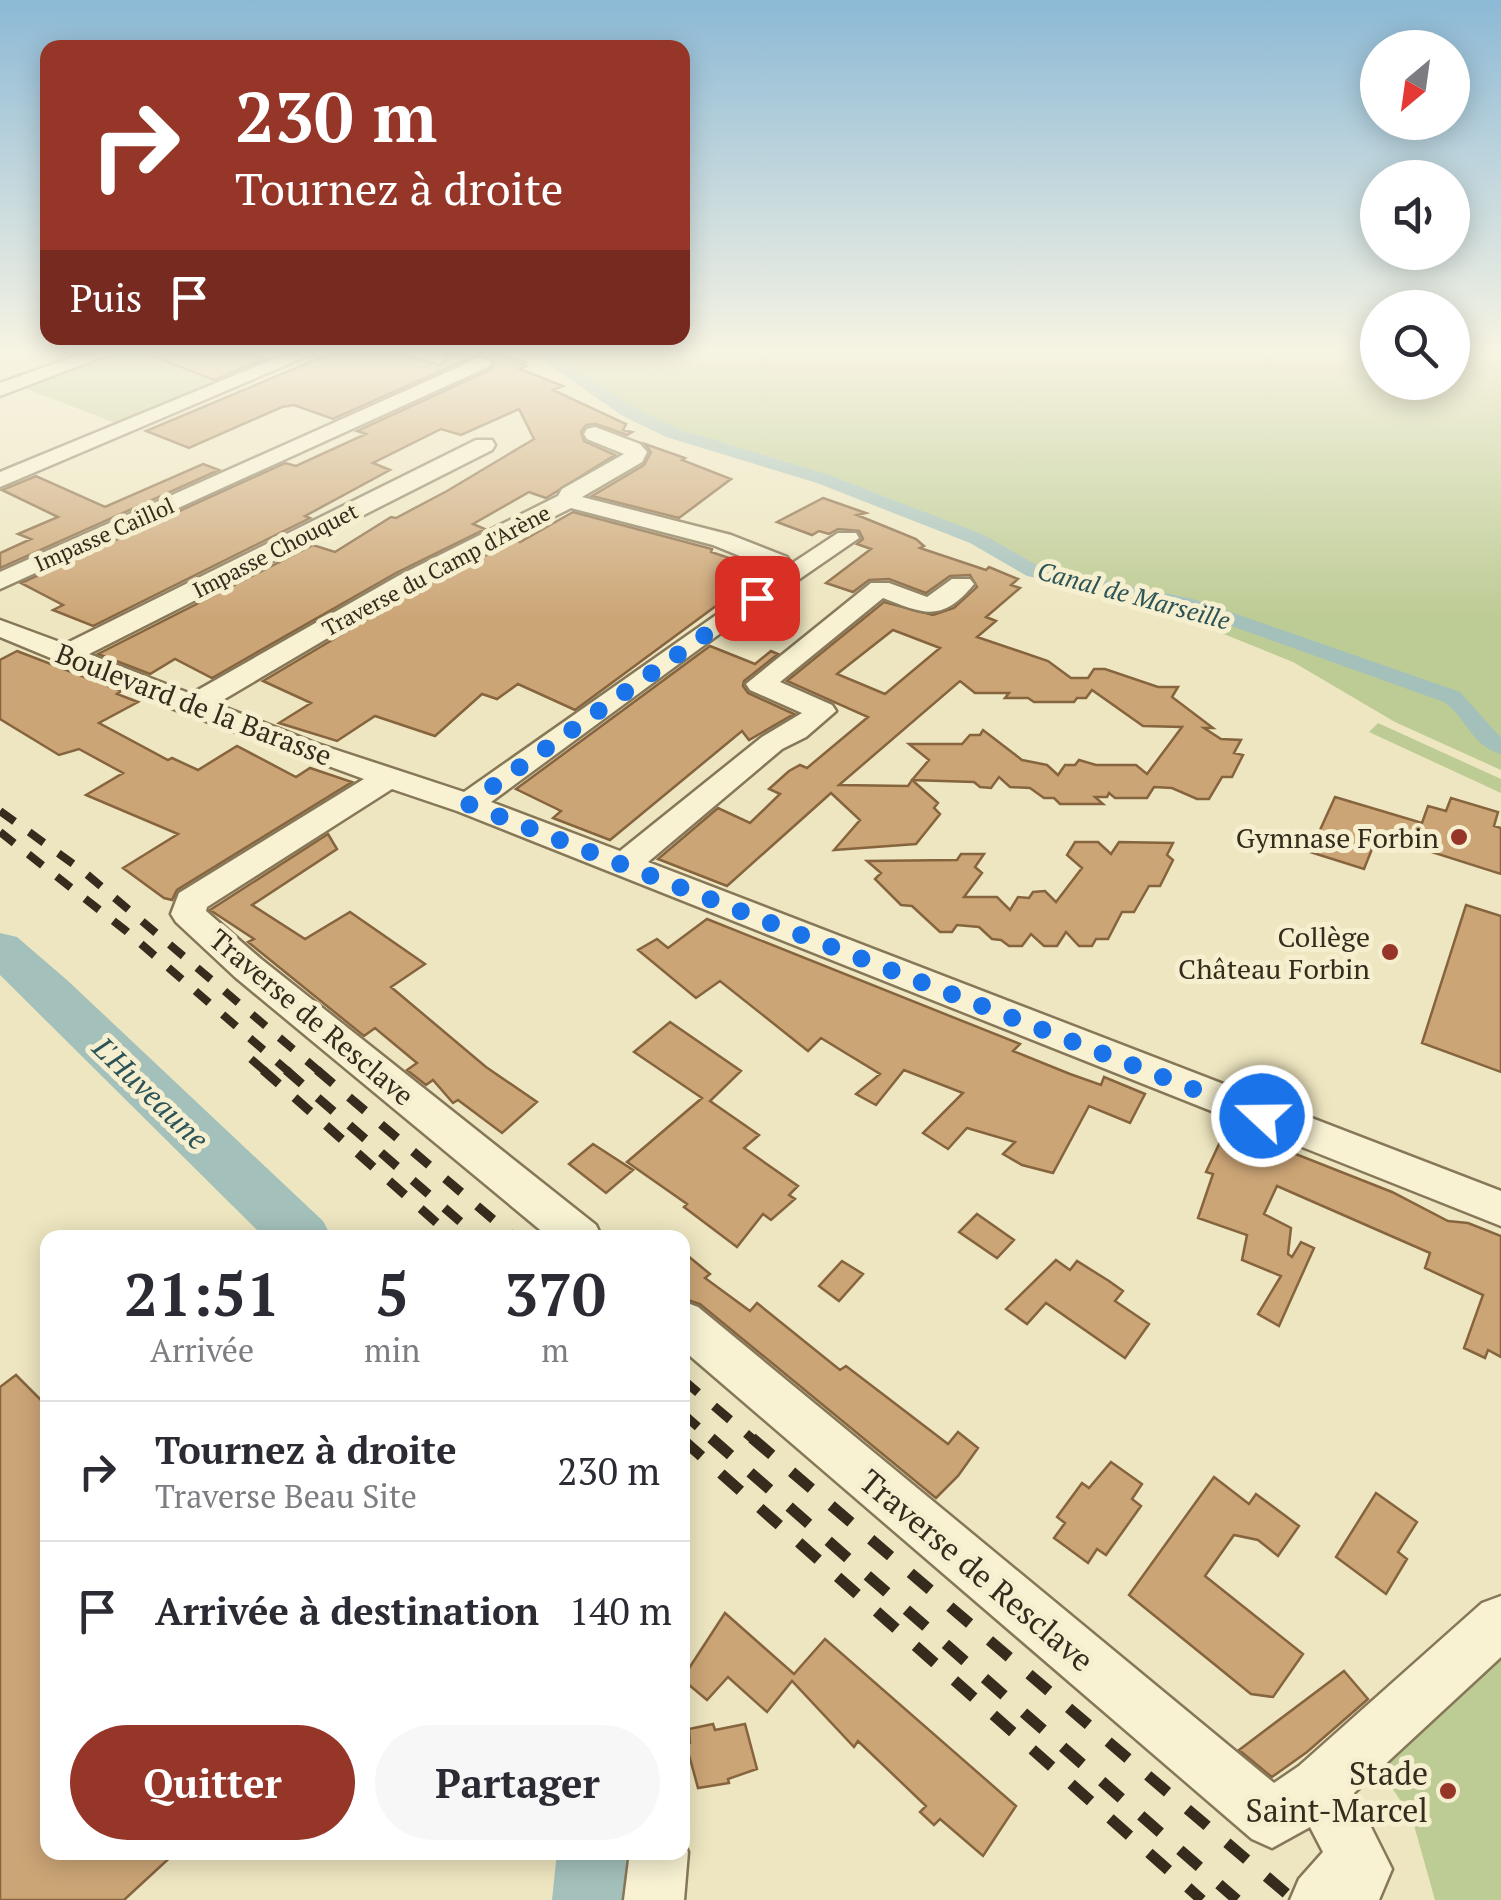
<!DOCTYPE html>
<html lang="fr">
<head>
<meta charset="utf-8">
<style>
  body { margin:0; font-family:"PT Serif",serif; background:#f7f7f7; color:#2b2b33; height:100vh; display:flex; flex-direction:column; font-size:38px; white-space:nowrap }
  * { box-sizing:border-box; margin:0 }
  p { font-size:32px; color:#7c7c81 }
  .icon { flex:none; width:55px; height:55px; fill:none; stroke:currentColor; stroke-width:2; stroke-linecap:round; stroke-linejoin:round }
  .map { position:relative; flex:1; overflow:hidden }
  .details { position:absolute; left:40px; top:1230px; width:650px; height:630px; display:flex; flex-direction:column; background:#fff; border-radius:20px; box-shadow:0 5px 25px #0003 }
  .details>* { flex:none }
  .hud { position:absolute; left:40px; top:40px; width:650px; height:305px; border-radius:20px; box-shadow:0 5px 25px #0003; background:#953628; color:#fff; overflow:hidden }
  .needle { width:65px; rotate:209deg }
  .buttons { position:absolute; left:1360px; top:30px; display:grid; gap:20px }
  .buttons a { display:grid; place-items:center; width:110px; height:110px; border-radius:50%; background:#fff; box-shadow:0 5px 25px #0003; font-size:50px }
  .pin { position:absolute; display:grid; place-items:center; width:85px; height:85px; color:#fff; margin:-42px; border-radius:20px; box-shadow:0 5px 15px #0006 }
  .me { position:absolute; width:110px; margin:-55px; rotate:291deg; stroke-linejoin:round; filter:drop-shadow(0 0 8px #0008) }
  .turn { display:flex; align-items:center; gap:35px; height:210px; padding:0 30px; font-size:45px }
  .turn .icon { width:130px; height:130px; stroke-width:2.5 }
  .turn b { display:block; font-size:70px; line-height:85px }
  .then { display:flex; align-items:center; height:95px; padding:0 30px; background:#0003; gap:20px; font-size:38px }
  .eta { display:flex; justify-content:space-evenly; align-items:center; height:170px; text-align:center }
  .eta b { font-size:60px; font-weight:800; line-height:70px }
  .action { display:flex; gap:20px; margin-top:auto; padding:20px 30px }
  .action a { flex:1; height:115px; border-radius:60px; background:#953628; color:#fff; font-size:40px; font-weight:800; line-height:115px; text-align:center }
  .action a+a { background:#f7f7f7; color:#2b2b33 }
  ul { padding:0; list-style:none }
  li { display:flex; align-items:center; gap:30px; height:140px; padding:0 30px; border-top:2px solid #e1e1e2 }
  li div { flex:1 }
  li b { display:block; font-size:38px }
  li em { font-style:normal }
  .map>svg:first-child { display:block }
  .green { fill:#bdcb94 }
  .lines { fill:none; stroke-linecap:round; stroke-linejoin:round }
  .canal { fill:#a3c0bb; fill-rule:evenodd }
  .river { fill:#a3c0bb; fill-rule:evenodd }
  .building { fill:#cca576; stroke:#85643e; stroke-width:2.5; fill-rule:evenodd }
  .minor-casing { stroke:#867758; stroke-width:5 }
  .minor { fill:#f8f2d3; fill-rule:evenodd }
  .rail-far2 { stroke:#362c1d; stroke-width:8; stroke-dasharray:18 18; stroke-linecap:butt }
  .rail-far1 { stroke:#362c1d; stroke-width:9; stroke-dasharray:21 21; stroke-linecap:butt }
  .rail { stroke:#362c1d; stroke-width:11; stroke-dasharray:26 26; stroke-linecap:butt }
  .route { stroke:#1a73e8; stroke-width:18; stroke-dasharray:0 32.4 }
  .poi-dot { fill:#953628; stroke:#f5efcf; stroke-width:4 }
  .labels { text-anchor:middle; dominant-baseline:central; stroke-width:10; stroke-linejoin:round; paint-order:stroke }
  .far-street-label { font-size:22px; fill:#362c1d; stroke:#f5efcf }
  .far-water-label { font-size:25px; font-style:italic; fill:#2c5356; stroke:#f5efcf }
  .street-label { font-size:28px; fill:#362c1d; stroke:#f5efcf }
  .poi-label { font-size:28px; fill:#362c1d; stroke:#f5efcf; text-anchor:end }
  .water-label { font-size:30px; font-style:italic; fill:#2c5356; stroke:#f5efcf }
  .near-street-label { font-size:32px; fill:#362c1d; stroke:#f5efcf }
  .near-poi-label { font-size:32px; fill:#362c1d; stroke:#f5efcf; text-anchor:end }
</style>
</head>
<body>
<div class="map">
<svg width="1501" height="1900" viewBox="0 0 1501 1900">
  <rect width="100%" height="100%" fill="#eee6c0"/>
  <!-- green -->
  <path class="green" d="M 117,352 L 135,352 L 225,384 L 123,426 L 22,387 Z
    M 548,352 L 1377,352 L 1378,382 L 1452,382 L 1453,352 L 1501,352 L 1501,770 L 1395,722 L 1293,662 L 1167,611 L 1059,583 L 971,536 L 917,522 L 808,471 L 668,430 L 573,373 Z
    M 1378,723 L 1501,779 L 1501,793 L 1369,732 Z
    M 1501,1638 L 1501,1900 L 1435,1900 L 1412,1818 L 1377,1765 Z"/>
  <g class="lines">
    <!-- canal -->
    <path class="canal" d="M 531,352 L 548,352 L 633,407 L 678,429 L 829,475 L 984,535 L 1040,567 L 1193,599 L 1460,692 L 1501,738 L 1501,754 C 1471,746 1467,718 1444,702 L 1181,608 L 1027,576 L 970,543 L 817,483 L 666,437 L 621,415 Z"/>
    <!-- river -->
    <path class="river" d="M 0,933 L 17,937 L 67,980 L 323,1221 L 332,1238 L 265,1238 L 0,975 Z
      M 557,1852 L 637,1852 L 632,1900 L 552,1900 Z"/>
  </g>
  <!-- building -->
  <path class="building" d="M 142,352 L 243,352 L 264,359 L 214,380 Z
    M 334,352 L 392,352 L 440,365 L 449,352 L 488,352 L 525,362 L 521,364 L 526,366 L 520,369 L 563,386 L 553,390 L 626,424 L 623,430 L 632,432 L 627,435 L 596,424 L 586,425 L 581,432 L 584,441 L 615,455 L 546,498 L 529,492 L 473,524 L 485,529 L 396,573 L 212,678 L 175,659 L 150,674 L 98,654 L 313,545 L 335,552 L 391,517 L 396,518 L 447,491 L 534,439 L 519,409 L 461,435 L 441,429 L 373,463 L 390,470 L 305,516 L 310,518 L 93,626 L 53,610 L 63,605 L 21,583 L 285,463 L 296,466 L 366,434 L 357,431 L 490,370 L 495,362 L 479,354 L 333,419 L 294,405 L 282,407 L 189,448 L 146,431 Z
    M 645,444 L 685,458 L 682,460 L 731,479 L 679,518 L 592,496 L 644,465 L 651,452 Z
    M 203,464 L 219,470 L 0,568 L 0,553 L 31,539 L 18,534 L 58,517 L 2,490 L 36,476 L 105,507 Z
    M 823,498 L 866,513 L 857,515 L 916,539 L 924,546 L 920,548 L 986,570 L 989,567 L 1018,579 L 1011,585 L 1020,588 L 986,617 L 996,621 L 977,637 L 1048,661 L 1071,678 L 1088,678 L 1094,669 L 1105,669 L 1158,687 L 1178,687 L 1172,697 L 1213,728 L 1204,728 L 1221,739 L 1241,740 L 1234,753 L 1243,755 L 1232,777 L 1222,777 L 1209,799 L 1197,799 L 1172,788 L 1154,787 L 1147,798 L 1115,798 L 1109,793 L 1107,797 L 1095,797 L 1103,804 L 1060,804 L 1054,798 L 1044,798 L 1030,788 L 1010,787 L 999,777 L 991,788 L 980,787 L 974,782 L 912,780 L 929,760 L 909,744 L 962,744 L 970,735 L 980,735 L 983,730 L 1022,760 L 1047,765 L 1058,775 L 1065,765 L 1075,765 L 1079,760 L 1096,765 L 1136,765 L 1147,774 L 1182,727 L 1143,726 L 1092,690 L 1086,698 L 1077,698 L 1074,702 L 1034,702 L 1028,698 L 1005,698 L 1009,693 L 975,693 L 960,681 L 839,785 L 908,786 L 912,780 L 938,803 L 934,808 L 940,814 L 916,844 L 834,850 L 860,820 L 831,793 L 727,886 L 658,859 L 718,808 L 750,823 L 780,794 L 769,789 L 789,771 L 800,765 L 807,768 L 868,717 L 787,681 L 884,602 L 933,615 L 954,608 L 977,587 L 970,575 L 950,576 L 926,593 L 889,579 L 869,580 L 853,592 L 826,583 L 871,549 L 857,544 L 863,539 L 859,531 L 838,529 L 829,534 L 819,531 L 812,535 L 777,522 ZM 893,630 L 940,648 L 885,694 L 837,674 Z
    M 573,512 L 712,549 L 711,552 L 762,569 L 732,600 L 724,600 L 575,710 L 518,684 L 497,699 L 482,694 L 435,736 L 375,716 L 337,741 L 279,723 L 311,703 L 263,681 L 418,589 L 516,540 L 520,542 Z
    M 710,646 L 755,664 L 771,651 L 778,654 L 744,681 L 743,686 L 748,693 L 794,714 L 749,740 L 742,731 L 610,840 L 553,818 L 561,811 L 516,789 Z
    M 17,651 L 121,691 L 117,694 L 138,702 L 99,723 L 168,760 L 172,758 L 198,770 L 237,746 L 296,777 L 310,768 L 352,782 L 177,890 L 172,900 L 164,898 L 123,868 L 178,834 L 86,795 L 123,773 L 79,749 L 59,755 L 0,719 L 0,660 Z
    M 1335,797 L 1422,823 L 1428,806 L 1446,811 L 1451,798 L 1498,812 L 1494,826 L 1501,828 L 1501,874 L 1391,839 L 1388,848 L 1374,844 L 1364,869 L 1310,852 Z
    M 328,834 L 337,849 L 252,905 L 305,939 L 350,912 L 425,964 L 391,987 L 486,1067 L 537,1102 L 502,1133 L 458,1100 L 453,1103 L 433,1080 L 426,1085 L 407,1070 L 417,1063 L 375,1028 L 364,1036 L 248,942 L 254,939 L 210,910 Z
    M 1075,842 L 1098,842 L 1111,854 L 1119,842 L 1173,843 L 1167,855 L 1173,860 L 1160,886 L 1149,886 L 1134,912 L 1122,912 L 1108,939 L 1096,939 L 1092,946 L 1079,946 L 1066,932 L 1057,946 L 1044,946 L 1031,934 L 1022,946 L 1009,946 L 1001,940 L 992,939 L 979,927 L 957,925 L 952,932 L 940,932 L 912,906 L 901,905 L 875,879 L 881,873 L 867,861 L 957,860 L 961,854 L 984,854 L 975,867 L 982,873 L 964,897 L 997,897 L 1010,910 L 1018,897 L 1029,898 L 1033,892 L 1045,891 L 1056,902 L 1082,868 L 1067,855 Z
    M 1466,905 L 1501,916 L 1501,1072 L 1422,1043 Z
    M 707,919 L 1020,1044 L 1013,1051 L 1070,1074 L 1101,1085 L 1104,1077 L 1145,1094 L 1130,1123 L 1089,1106 L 1053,1173 L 1022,1165 L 1003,1154 L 1015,1142 L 967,1128 L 948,1149 L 923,1133 L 963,1093 L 904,1070 L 876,1105 L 856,1094 L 880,1074 L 821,1038 L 808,1051 L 720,981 L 696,998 L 638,950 L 657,939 L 668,948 Z
    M 670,1022 L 741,1071 L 710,1101 L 759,1135 L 744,1148 L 798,1186 L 789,1195 L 795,1199 L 771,1220 L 763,1214 L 737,1247 L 684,1207 L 687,1204 L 627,1162 L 702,1098 L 634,1052 Z
    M 1227,1127 L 1392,1192 L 1448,1221 L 1468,1223 L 1501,1236 L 1501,1357 L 1488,1350 L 1485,1358 L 1464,1348 L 1483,1295 L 1425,1268 L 1430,1253 L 1277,1186 L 1264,1214 L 1291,1228 L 1288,1254 L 1292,1257 L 1301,1242 L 1314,1248 L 1279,1326 L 1258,1314 L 1281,1276 L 1242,1260 L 1247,1235 L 1198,1218 L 1213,1174 L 1206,1172 Z
    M 593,1144 L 633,1170 L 606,1193 L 569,1164 Z
    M 977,1214 L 1014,1240 L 997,1258 L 959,1232 Z
    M 682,1251 L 710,1274 L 705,1278 L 750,1311 L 757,1303 L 840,1370 L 846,1366 L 948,1444 L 958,1432 L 978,1448 L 958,1476 L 936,1498 L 700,1304 L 682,1298 Z
    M 1056,1260 L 1070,1270 L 1077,1261 L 1109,1281 L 1123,1291 L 1115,1301 L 1149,1324 L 1125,1358 L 1046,1303 L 1027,1324 L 1006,1309 Z
    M 842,1261 L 863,1274 L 839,1301 L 819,1286 Z
    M 16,1375 L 48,1407 L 48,1852 L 176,1852 L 124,1900 L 0,1900 L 0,1387 Z
    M 1111,1462 L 1142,1484 L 1132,1499 L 1141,1506 L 1106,1555 L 1097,1549 L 1088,1563 L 1054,1538 L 1065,1523 L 1057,1517 L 1082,1483 L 1089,1488 Z
    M 1214,1477 L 1249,1504 L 1256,1494 L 1299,1526 L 1278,1556 L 1258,1540 L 1234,1535 L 1205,1576 L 1303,1654 L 1273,1697 L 1251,1694 L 1129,1595 Z
    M 1376,1493 L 1417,1522 L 1398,1552 L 1407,1559 L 1386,1594 L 1336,1557 Z
    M 725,1613 L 794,1674 L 825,1639 L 1016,1806 L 983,1856 L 940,1819 L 934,1825 L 920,1812 L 926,1806 L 858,1741 L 854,1747 L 792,1681 L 767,1712 L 728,1677 L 707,1700 L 682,1679 Z
    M 1344,1671 L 1368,1699 L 1307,1752 L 1272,1777 L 1239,1750 Z
    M 713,1724 L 715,1730 L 745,1724 L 757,1769 L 728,1779 L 729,1783 L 698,1788 L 686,1744 L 690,1743 L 689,1729 Z"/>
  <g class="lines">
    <defs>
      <path id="minor" d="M 88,352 L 115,352 L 0,396 L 0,383 Z
        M 291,352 L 317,352 L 0,487 L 0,472 Z
        M 481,357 L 491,363 L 488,367 L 0,589 L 0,572 Z
        M 595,427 L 640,444 L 647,452 L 642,462 L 582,497 L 731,535 L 787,557 L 791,564 L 838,533 L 856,533 L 859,538 L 718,635 L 491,802 L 620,851 L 762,737 L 802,713 L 750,690 L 746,684 L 871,583 L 889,583 L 927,597 L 952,579 L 970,579 L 974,584 C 942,623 924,614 883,598 L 780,682 L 832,705 L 836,711 L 806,737 L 782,749 L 648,862 L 1501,1191 L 1501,1226 L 457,811 L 392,789 L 207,907 L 206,911 L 261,959 L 596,1225 L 602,1238 L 550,1238 L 235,977 L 176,922 L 171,914 L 179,893 L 364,779 L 181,712 L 0,637 L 0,620 L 65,644 L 476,440 L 492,440 L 495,445 L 492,450 L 89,654 L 191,694 L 398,576 L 558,496 L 562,489 L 624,454 L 587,439 L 584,434 L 587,429 ZM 571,508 L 713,545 L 767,567 L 769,578 L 464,792 L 315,743 L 216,704 L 416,586 Z
        M 682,1301 L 698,1307 L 1274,1783 L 1299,1766 L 1482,1603 L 1501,1596 L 1501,1657 L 1354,1793 L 1392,1869 L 1379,1900 L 1290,1900 L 1299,1879 L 1323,1852 L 1310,1827 L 1272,1848 L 1252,1839 L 682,1349 Z
        M 682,1838 L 688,1852 L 684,1900 L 624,1900 L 630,1852 L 682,1852 Z"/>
    </defs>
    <!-- minor casing -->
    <use href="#minor" class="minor-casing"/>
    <!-- minor -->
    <use href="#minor" class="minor"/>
    <!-- rail-far2 -->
    <path class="rail-far2" d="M 0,811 L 83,871 L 320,1072
      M 0,832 L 125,930 L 289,1072
      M 251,1059 L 266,1072"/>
    <!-- rail-far1 -->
    <path class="rail-far1" d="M 263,1070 L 454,1238
      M 286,1070 L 479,1238
      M 317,1070 L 515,1238
      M 682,1379 L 755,1441
      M 682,1413 L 714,1441"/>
    <!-- rail -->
    <path class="rail" d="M 711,1438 L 1237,1900
      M 752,1438 L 1294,1900
      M 682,1439 L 1202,1900"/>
  </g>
  <!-- sky -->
  <linearGradient id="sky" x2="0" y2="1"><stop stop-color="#8cb9d6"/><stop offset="0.57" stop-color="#f7f4e3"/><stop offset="1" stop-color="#f7f4e3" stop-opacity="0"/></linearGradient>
  <rect width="1501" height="618" fill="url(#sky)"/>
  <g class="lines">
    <!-- route -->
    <path class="route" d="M 757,598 L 468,804 L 1262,1116"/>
  </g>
  <!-- markers -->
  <g class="poi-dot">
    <circle cx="1459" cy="837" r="10"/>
    <circle cx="1390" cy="952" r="10"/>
    <circle cx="1448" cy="1791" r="10"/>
  </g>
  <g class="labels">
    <!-- far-street labels -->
    <g class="far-street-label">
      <text transform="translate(104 534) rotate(-24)">Impasse Caillol</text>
      <text transform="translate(275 550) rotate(-27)">Impasse Chouquet</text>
      <text transform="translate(436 570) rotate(-28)">Traverse du Camp d'Arène</text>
    </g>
    <!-- far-water labels -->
    <g class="far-water-label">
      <text transform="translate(1134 595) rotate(15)">Canal de Marseille</text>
    </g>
    <!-- street labels -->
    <g class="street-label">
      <text transform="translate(194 704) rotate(21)">Boulevard de la Barasse</text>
      <text transform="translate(312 1017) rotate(40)">Traverse de Resclave</text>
    </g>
    <!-- poi labels -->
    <g class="poi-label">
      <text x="1439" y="837">Gymnase Forbin</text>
      <text x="1370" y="936">Collège<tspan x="1370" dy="32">Château Forbin</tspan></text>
    </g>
    <!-- water labels -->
    <g class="water-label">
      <text transform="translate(151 1093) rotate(44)">L'Huveaune</text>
    </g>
    <!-- near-street labels -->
    <g class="near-street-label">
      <text transform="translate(977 1570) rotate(40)">Traverse de Resclave</text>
    </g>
    <!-- near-poi labels -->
    <g class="near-poi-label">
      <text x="1428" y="1773">Stade<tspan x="1428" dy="37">Saint-Marcel</tspan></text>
    </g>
  </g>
</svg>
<div class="buttons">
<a><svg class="needle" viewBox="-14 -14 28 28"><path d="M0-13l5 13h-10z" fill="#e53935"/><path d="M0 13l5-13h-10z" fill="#7c7c81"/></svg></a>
<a><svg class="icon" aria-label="sound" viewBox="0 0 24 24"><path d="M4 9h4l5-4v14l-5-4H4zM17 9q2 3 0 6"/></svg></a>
<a><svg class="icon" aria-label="search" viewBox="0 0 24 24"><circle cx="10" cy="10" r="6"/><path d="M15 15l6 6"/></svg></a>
</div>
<div class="pin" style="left:757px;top:598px;background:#d93025"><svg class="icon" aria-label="arrive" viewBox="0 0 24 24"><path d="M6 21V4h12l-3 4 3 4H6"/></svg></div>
<svg class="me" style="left:1262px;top:1116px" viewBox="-20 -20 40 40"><circle r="17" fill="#1a73e8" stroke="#fff" stroke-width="3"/><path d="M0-11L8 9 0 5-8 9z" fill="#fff"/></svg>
<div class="hud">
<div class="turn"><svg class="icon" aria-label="right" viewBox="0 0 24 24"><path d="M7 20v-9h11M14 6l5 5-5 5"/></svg><div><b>230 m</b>Tournez à droite</div></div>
<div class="then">Puis<svg class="icon" aria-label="arrive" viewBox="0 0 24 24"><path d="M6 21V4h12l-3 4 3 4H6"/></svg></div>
</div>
<section class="details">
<div class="eta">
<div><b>21:51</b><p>Arrivée</p></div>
<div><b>5</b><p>min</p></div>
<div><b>370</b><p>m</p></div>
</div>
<ul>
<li><svg class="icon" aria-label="right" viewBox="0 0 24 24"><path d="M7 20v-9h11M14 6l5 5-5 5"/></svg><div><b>Tournez à droite</b><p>Traverse Beau Site</p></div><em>230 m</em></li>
<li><svg class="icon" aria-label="arrive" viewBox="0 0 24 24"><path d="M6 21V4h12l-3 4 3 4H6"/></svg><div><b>Arrivée à destination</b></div><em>140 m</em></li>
</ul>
<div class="action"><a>Quitter</a><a>Partager</a></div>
</section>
</div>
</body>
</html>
